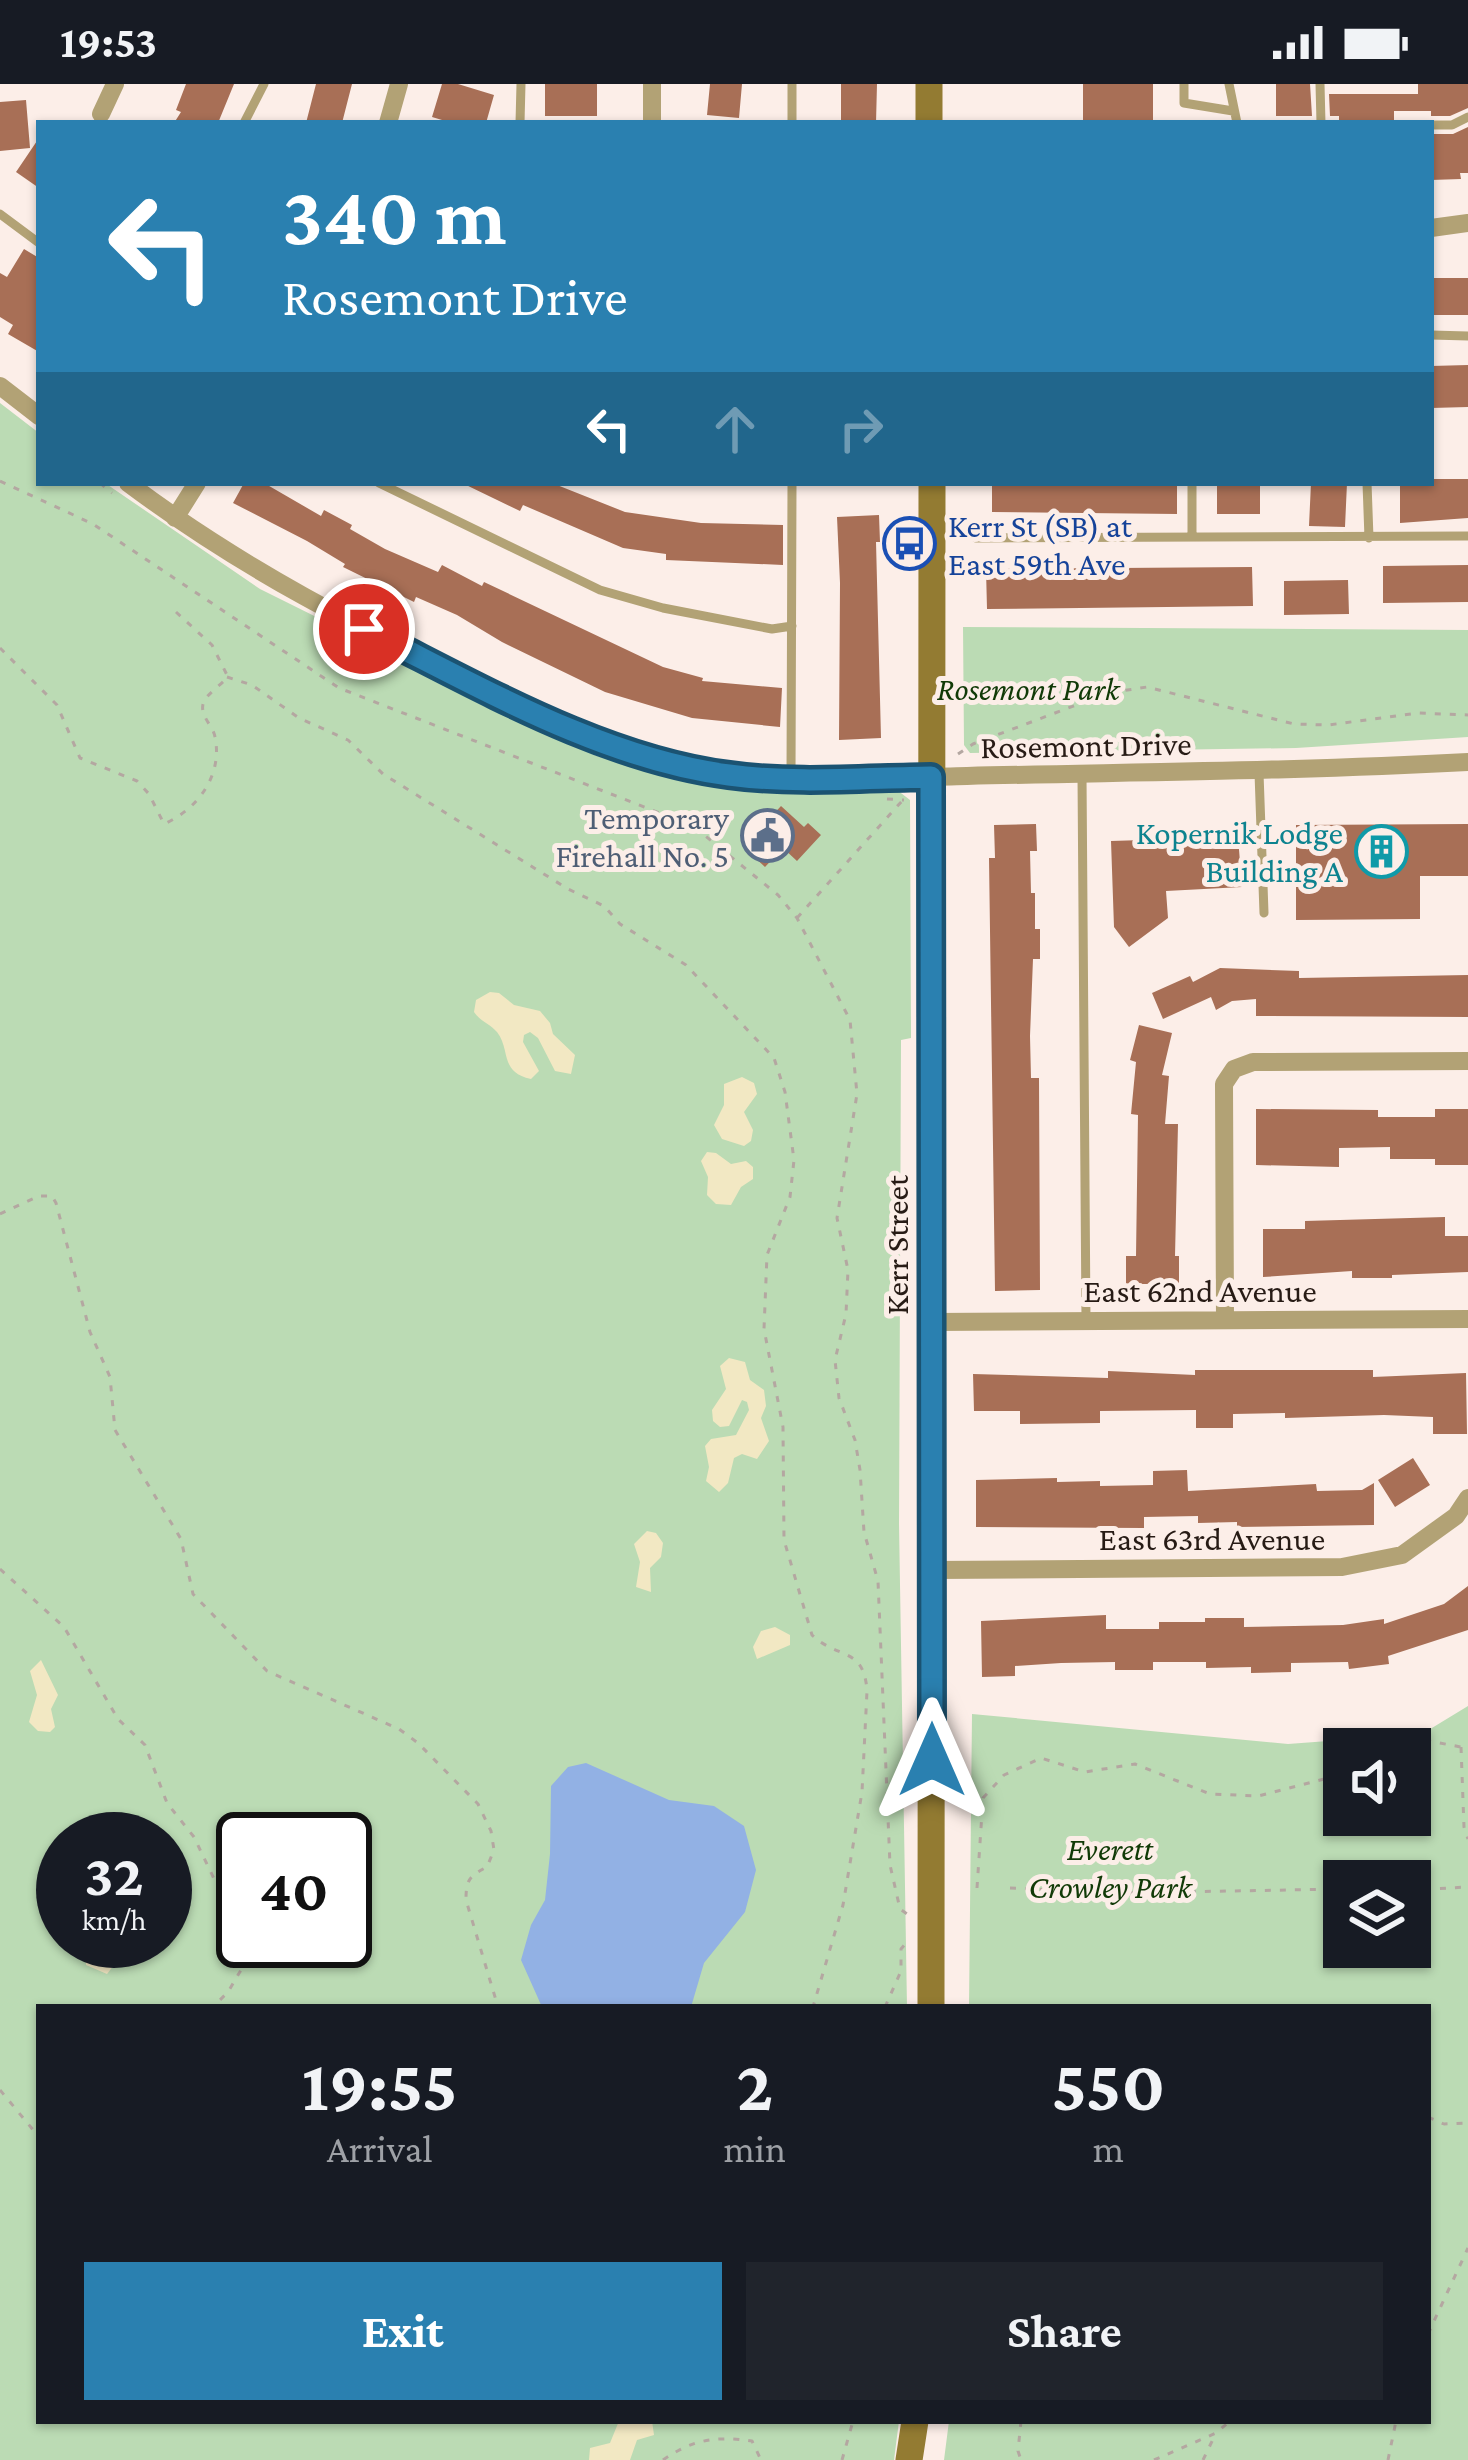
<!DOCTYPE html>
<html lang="en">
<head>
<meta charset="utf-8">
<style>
  body { margin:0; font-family:"Crimson Pro",serif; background:#20242c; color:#f1f3f6; height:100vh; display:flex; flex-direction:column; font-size:45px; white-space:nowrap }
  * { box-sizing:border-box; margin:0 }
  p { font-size:39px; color:#9ea1a6 }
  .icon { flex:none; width:66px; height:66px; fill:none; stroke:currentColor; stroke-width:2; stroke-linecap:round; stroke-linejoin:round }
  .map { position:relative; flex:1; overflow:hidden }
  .details { position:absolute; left:36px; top:1920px; width:1395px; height:420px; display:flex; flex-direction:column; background:#171b24; border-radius:0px; box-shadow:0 3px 9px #0004 }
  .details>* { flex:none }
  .guide { position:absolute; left:36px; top:36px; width:1398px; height:366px; border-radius:0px; box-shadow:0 3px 9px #0004; background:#2a80b0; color:#fff; overflow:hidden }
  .fabs { position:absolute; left:1323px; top:1644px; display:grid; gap:24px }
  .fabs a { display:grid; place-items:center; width:108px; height:108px; border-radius:0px; background:#171b24; box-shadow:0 3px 9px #0004; font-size:60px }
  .speed { position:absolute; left:36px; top:1728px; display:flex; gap:24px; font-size:60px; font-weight:700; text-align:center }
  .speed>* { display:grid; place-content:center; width:156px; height:156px; border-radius:50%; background:#171b24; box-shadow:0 3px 9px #0004; line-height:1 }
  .speed small { font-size:30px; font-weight:400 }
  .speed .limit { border:6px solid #111; border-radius:18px; background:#fff; color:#111 }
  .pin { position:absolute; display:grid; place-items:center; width:102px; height:102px; color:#fff; margin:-51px; border:6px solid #fff; border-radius:50%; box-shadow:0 3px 12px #0007 }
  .me { position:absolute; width:132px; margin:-66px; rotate:0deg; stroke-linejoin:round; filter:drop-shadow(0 0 9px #0008) }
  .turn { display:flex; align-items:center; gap:42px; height:252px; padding:0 48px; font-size:54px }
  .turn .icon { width:156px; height:156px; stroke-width:2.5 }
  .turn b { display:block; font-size:84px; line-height:102px }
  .lanes { display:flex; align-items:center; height:114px; padding:0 48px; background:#0003; justify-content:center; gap:60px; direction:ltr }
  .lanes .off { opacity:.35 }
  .eta { display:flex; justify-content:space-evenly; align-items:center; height:204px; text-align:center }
  .eta b { font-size:72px; font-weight:700; line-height:84px }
  .button { display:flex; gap:24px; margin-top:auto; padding:24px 48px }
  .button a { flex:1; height:138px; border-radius:0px; background:#2a80b0; color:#fff; font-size:48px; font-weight:700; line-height:138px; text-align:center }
  .button a+a { background:#20242c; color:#f1f3f6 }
  .status { display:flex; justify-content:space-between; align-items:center; height:84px; padding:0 60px; background:#171b24; direction:ltr }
  .status svg { height:33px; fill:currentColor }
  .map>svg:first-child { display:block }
  .green { fill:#bbdbb4; fill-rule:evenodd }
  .sand { fill:#f2e8c3 }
  .water { fill:#92b1e4 }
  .building { fill:#a86f56 }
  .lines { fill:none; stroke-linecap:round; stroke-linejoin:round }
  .path { stroke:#b4a7a1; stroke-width:3; stroke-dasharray:6 9; stroke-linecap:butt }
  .lane { stroke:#b2a275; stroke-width:9 }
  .street { stroke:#b2a275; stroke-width:18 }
  .secondary { stroke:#937b32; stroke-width:27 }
  .route-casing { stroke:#1b5372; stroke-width:30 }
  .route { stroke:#2a80b0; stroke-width:21 }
  .labels { text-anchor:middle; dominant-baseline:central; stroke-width:10; stroke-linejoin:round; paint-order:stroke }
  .transit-label { font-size:33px; fill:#164399; stroke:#fceee8; text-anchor:start }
  .park-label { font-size:33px; font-style:italic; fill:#113a07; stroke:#fceee8 }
  .street-label { font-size:33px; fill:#271b15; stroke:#fceee8 }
  .service-label { font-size:33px; fill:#4e5e75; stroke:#fceee8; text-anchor:end }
  .culture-label { font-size:33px; fill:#0d838f; stroke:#fceee8; text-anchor:end }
</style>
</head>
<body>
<div class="status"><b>19:53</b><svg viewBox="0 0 49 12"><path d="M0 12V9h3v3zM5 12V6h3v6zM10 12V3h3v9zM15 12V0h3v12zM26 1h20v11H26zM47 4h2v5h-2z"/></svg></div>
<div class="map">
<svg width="1468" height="2376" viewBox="0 0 1468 2376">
  <rect width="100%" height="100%" fill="#fceee8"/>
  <!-- green -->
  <path class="green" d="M 0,319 L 39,349 L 39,399 L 105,399 L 260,505 L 594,671 L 669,693 L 721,702 L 776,707 L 897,706 L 910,716 L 911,954 L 901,956 L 899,1440 L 907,1923 L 39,1923 L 39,2337 L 899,2337 L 894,2376 L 0,2376 ZM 63,1755 L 165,1755 L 165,1857 L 63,1857 ZM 243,1755 L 345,1755 L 345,1857 L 243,1857 Z
    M 963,543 L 1468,546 L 1468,653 L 1296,664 L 970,669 L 964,661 Z
    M 1468,1622 L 1468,2376 L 944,2376 L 949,2337 L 1428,2337 L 1428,1923 L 969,1923 L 972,1630 L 1288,1660 L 1422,1650 ZM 1344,1665 L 1410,1665 L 1410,1731 L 1344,1731 ZM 1344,1797 L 1410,1797 L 1410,1863 L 1344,1863 Z"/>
  <!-- sand -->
  <path class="sand" d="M 490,908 L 499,909 L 514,921 L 540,927 L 550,939 L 553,950 L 575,971 L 571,990 L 555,987 L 538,954 L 530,948 L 524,951 L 523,958 L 539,987 L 531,995 C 499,988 511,966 497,948 C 490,940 480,937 474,928 L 476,916 Z
    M 742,993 L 754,999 L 757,1010 L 744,1028 L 753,1046 L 751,1057 L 744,1062 L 722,1055 L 714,1041 L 724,1021 L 724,1000 Z
    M 707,1068 L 716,1069 L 731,1080 L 746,1077 L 753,1083 L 753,1095 L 741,1103 L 731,1121 L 716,1120 L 707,1111 L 708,1093 L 701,1077 Z
    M 729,1274 L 745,1278 L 750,1296 L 764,1306 L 766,1322 L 761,1334 L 769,1357 L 757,1375 L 742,1370 L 734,1374 L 728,1399 L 719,1408 L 706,1397 L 709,1383 L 705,1362 L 711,1355 L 736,1351 L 749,1326 L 747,1318 L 742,1316 L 729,1342 L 720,1343 L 713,1337 L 712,1326 L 726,1305 L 720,1282 Z
    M 647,1447 L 656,1449 L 663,1459 L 661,1473 L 650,1484 L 651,1508 L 636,1503 L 640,1478 L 634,1460 Z
    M 775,1543 L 790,1551 L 790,1561 L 757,1575 L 753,1563 L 761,1547 Z
    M 41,1576 L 58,1611 L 51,1625 L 55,1643 L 50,1648 L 38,1647 L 29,1638 L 37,1611 L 30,1587 Z
    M 85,1857 L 100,1857 L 106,1868 L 113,1873 L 114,1881 L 107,1890 L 86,1881 Z
    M 619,2337 L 652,2337 L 654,2351 L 637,2356 L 630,2376 L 589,2376 L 590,2364 L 610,2359 Z"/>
  <!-- water -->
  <path class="water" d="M 586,1679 L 669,1716 L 714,1722 L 744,1742 L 756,1786 L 745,1828 L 704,1879 L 691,1923 L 542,1923 L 521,1876 L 531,1841 L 545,1816 L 550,1770 L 551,1702 L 568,1683 Z"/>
  <!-- building -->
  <path class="building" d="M 186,0 L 234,0 L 218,39 L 174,39 L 181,28 L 176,26 Z
    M 316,0 L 352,0 L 342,39 L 306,39 Z
    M 442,0 L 458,0 L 494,11 L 486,39 L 452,39 L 432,33 Z
    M 545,0 L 597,0 L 597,32 L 545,32 Z
    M 710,0 L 742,0 L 739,34 L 707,31 Z
    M 841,0 L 877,0 L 876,39 L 841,39 Z
    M 1083,0 L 1153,0 L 1153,39 L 1083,39 Z
    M 1276,0 L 1310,0 L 1312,32 L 1276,32 Z
    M 1418,0 L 1468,0 L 1468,24 L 1450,32 L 1431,32 L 1431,27 L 1394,27 L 1394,39 L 1339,39 L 1339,32 L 1330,32 L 1329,10 L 1418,10 Z
    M 26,16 L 30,64 L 0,67 L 0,18 Z
    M 1468,43 L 1468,89 L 1460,89 L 1461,95 L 1431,96 L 1431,50 L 1453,50 Z
    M 39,54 L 39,104 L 16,88 Z
    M 24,165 L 39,174 L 39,268 L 8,250 L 13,241 L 0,233 L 0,189 L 7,193 Z
    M 1431,194 L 1468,194 L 1468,231 L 1431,231 Z
    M 1468,281 L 1468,323 L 1431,324 L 1431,282 Z
    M 1431,395 L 1468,395 L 1468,434 L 1400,439 L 1400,399 L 1431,399 Z
    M 244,399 L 264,399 L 321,432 L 324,426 L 352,441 L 350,445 L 385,465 L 438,488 L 442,481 L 482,502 L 484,498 L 663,583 L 703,594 L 702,597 L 782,604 L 780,643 L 692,634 L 605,608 L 502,558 L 457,531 L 416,513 L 414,518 L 343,483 L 345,480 L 307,457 L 233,419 Z
    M 462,399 L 552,399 L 625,428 L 701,439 L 783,441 L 783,481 L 666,476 L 666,470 L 623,464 L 523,421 L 520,427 Z
    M 992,399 L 1177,399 L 1177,430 L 992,428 Z
    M 1217,399 L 1260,399 L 1260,430 L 1217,430 Z
    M 1311,399 L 1347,399 L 1345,443 L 1309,442 Z
    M 879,431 L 880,458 L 876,458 L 881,654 L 839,656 L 840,499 L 837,433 Z
    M 1468,481 L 1468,518 L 1383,519 L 1383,482 Z
    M 1252,483 L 1253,522 L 987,525 L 986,485 Z
    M 1348,496 L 1349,530 L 1284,531 L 1284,497 Z
    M 781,722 L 804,743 L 808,739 L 821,751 L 797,777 L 783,764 L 765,783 L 743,763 Z
    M 1036,740 L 1037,767 L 1030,767 L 1031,809 L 1035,809 L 1035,845 L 1040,845 L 1040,875 L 1033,875 L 1030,952 L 1031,994 L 1039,994 L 1040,1206 L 995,1207 L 989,774 L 995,774 L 994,741 Z
    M 1468,740 L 1468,792 L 1420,792 L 1420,835 L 1296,836 L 1296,741 Z
    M 1238,753 L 1242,803 L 1166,807 L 1168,834 L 1129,863 L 1114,843 L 1111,757 Z
    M 1220,884 L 1299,887 L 1299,894 L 1468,891 L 1468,933 L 1256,932 L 1256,915 L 1232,917 L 1216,926 L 1211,913 L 1163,935 L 1152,909 L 1190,892 L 1193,898 Z
    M 1139,941 L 1172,949 L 1162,991 L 1169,992 L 1165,1040 L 1178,1040 L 1175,1172 L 1179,1172 L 1179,1200 L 1126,1200 L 1126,1172 L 1136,1172 L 1138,1031 L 1131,1030 L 1136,978 L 1130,976 Z
    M 1256,1025 L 1378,1026 L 1378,1033 L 1435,1033 L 1435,1025 L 1468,1025 L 1468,1081 L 1435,1081 L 1435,1075 L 1390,1075 L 1390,1063 L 1339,1064 L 1339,1083 L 1256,1081 Z
    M 1445,1133 L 1445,1152 L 1468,1152 L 1468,1188 L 1392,1191 L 1392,1194 L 1352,1194 L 1352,1187 L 1263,1193 L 1263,1145 L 1305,1145 L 1305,1137 Z
    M 1195,1286 L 1373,1286 L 1373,1293 L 1466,1289 L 1467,1350 L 1433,1350 L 1433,1333 L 1384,1331 L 1285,1334 L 1285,1329 L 1233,1330 L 1233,1344 L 1196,1344 L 1196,1326 L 1100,1327 L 1100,1339 L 1020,1340 L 1020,1327 L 974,1327 L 973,1290 L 1108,1294 L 1108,1287 L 1195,1291 Z
    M 1413,1374 L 1430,1401 L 1395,1423 L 1378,1396 Z
    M 1187,1386 L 1188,1407 L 1316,1400 L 1317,1407 L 1362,1406 L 1374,1399 L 1374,1441 L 1237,1443 L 1237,1438 L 1198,1439 L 1198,1432 L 1144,1433 L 1144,1444 L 976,1443 L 976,1396 L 1057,1394 L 1057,1398 L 1100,1397 L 1100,1402 L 1153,1401 L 1153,1387 Z
    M 1468,1502 L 1468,1546 L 1388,1572 L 1389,1580 L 1349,1585 L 1348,1578 L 1291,1579 L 1291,1588 L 1251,1589 L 1251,1583 L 1206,1584 L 1206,1578 L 1153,1578 L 1153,1586 L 1115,1586 L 1115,1578 L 1061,1579 L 1015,1582 L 1015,1592 L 982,1593 L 981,1537 L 1106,1531 L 1106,1545 L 1159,1545 L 1159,1538 L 1205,1538 L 1205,1534 L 1244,1534 L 1244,1543 L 1343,1541 L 1384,1535 L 1384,1540 L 1444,1520 Z"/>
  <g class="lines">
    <!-- path -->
    <path class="path" d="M 0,397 L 93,440 L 339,604 L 693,742 L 778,811 L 797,834 L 850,936 L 857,1010 L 837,1134 L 848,1186 L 846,1230 L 835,1276 L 839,1314 L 855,1356 L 860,1386 L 864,1448 L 878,1497 L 890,1781 L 900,1825 L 907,1830
      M 100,399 L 112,409
      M 176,528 L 212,561 L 227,591
      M 0,564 L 57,621 L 80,674 L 137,697 L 149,710 L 164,740 C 198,725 223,691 215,653 C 213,641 198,631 204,617 C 208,610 219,602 225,596
      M 227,593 L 252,601 L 299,634 L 348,656 L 383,690 L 568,805 L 604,822 L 620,840 L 686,881 L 774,974 L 785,1008 L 794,1076 L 790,1113 L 767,1171 L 764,1245 L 783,1343 L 784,1456 L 812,1551 C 838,1576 864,1562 867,1607 L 862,1708 L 843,1821 L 813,1923
      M 958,670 L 973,660 L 1108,609 L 1147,603 L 1294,640 L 1328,641 L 1418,629 L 1468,631
      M 887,715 L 904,716
      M 797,834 L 902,717
      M 0,1130 L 39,1112 L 52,1112 L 56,1119 L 90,1248 L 110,1293 L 115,1346 L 181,1455 L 193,1510 L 267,1587 L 399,1645 L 418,1659 L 478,1720 L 491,1747 L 494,1766 L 487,1783 C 469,1792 466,1796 466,1816 L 498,1923
      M 0,1485 L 64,1543 L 118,1635 L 145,1661 L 167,1719 L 194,1753 L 239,1847 L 241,1886 L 228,1908 L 213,1923
      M 1461,1663 L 1464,1743 L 1468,1755
      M 1396,1665 L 1429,1657 L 1461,1663 L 1468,1659
      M 977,1804 L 983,1714 L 1004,1691 L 1041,1674 L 1085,1688 L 1135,1680 L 1210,1710 L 1258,1712 L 1344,1690
      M 1010,1804 L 1119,1809 L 1344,1805
      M 1410,1806 L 1468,1803
      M 885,1923 L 901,1887 L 901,1865 L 906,1859
      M 0,2006 L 39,2053
      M 1428,2033 L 1444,2040 L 1468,2039
      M 1428,2250 L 1468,2164
      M 1021,2337 L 1018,2367 L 1021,2376
      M 663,2376 C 693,2355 716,2352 752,2357 L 761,2376
      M 842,2376 L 853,2337
      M 1154,2376 L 1216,2349 L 1230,2337
      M 1203,2376 L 1215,2351
      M 1388,2376 L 1396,2337"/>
    <!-- lane -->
    <path class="lane" d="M 1184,0 L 1184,19 L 1233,27
      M 1229,0 L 1237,39
      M 1320,0 L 1321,39
      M 244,39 L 264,0
      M 520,39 L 521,0
      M 792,39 L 792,0
      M 1431,41 L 1452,41 L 1468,33
      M 0,130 L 39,159
      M 1431,251 L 1468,252
      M 379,399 L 600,506 L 663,524 L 772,545 L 792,542
      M 1192,399 L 1192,452
      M 1367,399 L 1369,454
      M 976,454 L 1468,452
      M 1259,689 L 1264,829
      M 1082,691 L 1086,1237
      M 791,694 L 792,399"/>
    <!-- street -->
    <path class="street" d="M 652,0 L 652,39
      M 101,30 L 115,0
      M 388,39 L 399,0
      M 1431,144 L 1468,139
      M 0,302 L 39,332
      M 128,399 C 241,484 363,547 491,606 C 545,632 600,662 659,678 C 758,704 865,694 967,692 C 1134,688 1301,687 1468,678
      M 175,434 L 197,399
      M 1225,1236 L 1224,1000 L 1234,985 L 1253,978 L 1468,977
      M 932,1238 L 1468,1235
      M 933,1486 L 1342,1483 L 1402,1471 L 1456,1432 L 1468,1414"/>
    <!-- secondary -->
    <path class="secondary" d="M 929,0 L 929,39
      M 931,1923 L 932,399
      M 909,2376 L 915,2337"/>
  </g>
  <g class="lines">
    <defs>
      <path id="route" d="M 364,545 C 477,601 602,675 729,691 C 794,700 864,694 931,693 L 932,1676"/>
    </defs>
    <!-- route casing -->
    <use href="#route" class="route-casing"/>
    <!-- route -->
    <use href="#route" class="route"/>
  </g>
  <!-- icons -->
  <defs>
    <symbol id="bus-ring" viewBox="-11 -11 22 22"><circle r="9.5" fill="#fceee8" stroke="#1a4fb4" stroke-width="1.5"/><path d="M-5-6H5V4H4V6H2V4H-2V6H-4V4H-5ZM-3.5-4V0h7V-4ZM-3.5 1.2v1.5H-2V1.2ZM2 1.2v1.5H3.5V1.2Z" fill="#1a4fb4"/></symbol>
    <symbol id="civic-ring" viewBox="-11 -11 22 22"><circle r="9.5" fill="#fceee8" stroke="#5c6f8a" stroke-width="1.5"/><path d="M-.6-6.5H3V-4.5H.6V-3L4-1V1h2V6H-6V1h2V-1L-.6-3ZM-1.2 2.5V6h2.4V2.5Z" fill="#5c6f8a"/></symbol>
    <symbol id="building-ring" viewBox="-11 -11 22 22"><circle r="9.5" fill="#fceee8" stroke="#0f9aa8" stroke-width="1.5"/><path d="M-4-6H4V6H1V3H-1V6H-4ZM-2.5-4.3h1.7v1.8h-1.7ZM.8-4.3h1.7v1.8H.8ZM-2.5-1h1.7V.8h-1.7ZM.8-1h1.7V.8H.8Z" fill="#0f9aa8"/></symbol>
  </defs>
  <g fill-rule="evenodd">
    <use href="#bus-ring" x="880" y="430" width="59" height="59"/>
    <use href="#civic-ring" x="738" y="722" width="59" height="59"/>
    <use href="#building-ring" x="1352" y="738" width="59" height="59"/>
  </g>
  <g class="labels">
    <!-- transit labels -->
    <g class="transit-label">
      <text x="948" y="441">Kerr St (SB) at<tspan x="948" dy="38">East 59th Ave</tspan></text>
    </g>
    <!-- park labels -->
    <g class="park-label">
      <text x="1028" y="604">Rosemont Park</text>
      <text x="1110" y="1764">Everett<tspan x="1110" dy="38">Crowley Park</tspan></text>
    </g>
    <!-- street labels -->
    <g class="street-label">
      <text transform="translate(1086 661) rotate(-1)">Rosemont Drive</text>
      <text transform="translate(896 1161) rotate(-90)">Kerr Street</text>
      <text x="1200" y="1206">East 62nd Avenue</text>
      <text x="1212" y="1454">East 63rd Avenue</text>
    </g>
    <!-- service labels -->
    <g class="service-label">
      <text x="729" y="733">Temporary<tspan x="729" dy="38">Firehall No. 5</tspan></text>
    </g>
    <!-- culture labels -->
    <g class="culture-label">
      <text x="1343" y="748">Kopernik Lodge<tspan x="1343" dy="38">Building A</tspan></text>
    </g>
  </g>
</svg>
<div class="fabs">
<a><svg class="icon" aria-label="sound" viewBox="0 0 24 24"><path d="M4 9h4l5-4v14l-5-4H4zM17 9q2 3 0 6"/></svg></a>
<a><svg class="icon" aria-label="layers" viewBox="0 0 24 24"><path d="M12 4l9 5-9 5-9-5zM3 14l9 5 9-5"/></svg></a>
</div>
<div class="speed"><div>32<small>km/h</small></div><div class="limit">40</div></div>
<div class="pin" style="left:364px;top:545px;background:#d93025"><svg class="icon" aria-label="arrive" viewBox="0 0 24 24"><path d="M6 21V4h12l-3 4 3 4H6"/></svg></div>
<svg class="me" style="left:932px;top:1676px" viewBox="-20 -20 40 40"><path d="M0-17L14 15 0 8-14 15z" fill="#2a80b0" stroke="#fff" stroke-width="4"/></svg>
<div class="guide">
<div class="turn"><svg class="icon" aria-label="left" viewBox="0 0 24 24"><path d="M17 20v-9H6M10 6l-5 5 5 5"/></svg><div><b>340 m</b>Rosemont Drive</div></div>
<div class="lanes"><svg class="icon" aria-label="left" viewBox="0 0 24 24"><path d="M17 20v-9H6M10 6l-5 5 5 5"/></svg><svg class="icon off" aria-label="ahead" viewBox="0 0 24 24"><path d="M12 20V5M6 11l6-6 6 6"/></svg><svg class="icon off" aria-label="right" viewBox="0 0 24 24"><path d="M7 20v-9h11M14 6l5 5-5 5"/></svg></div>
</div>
<section class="details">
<div class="eta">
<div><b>19:55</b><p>Arrival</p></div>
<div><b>2</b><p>min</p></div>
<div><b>550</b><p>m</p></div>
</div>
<div class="button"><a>Exit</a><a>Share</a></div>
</section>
</div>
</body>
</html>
